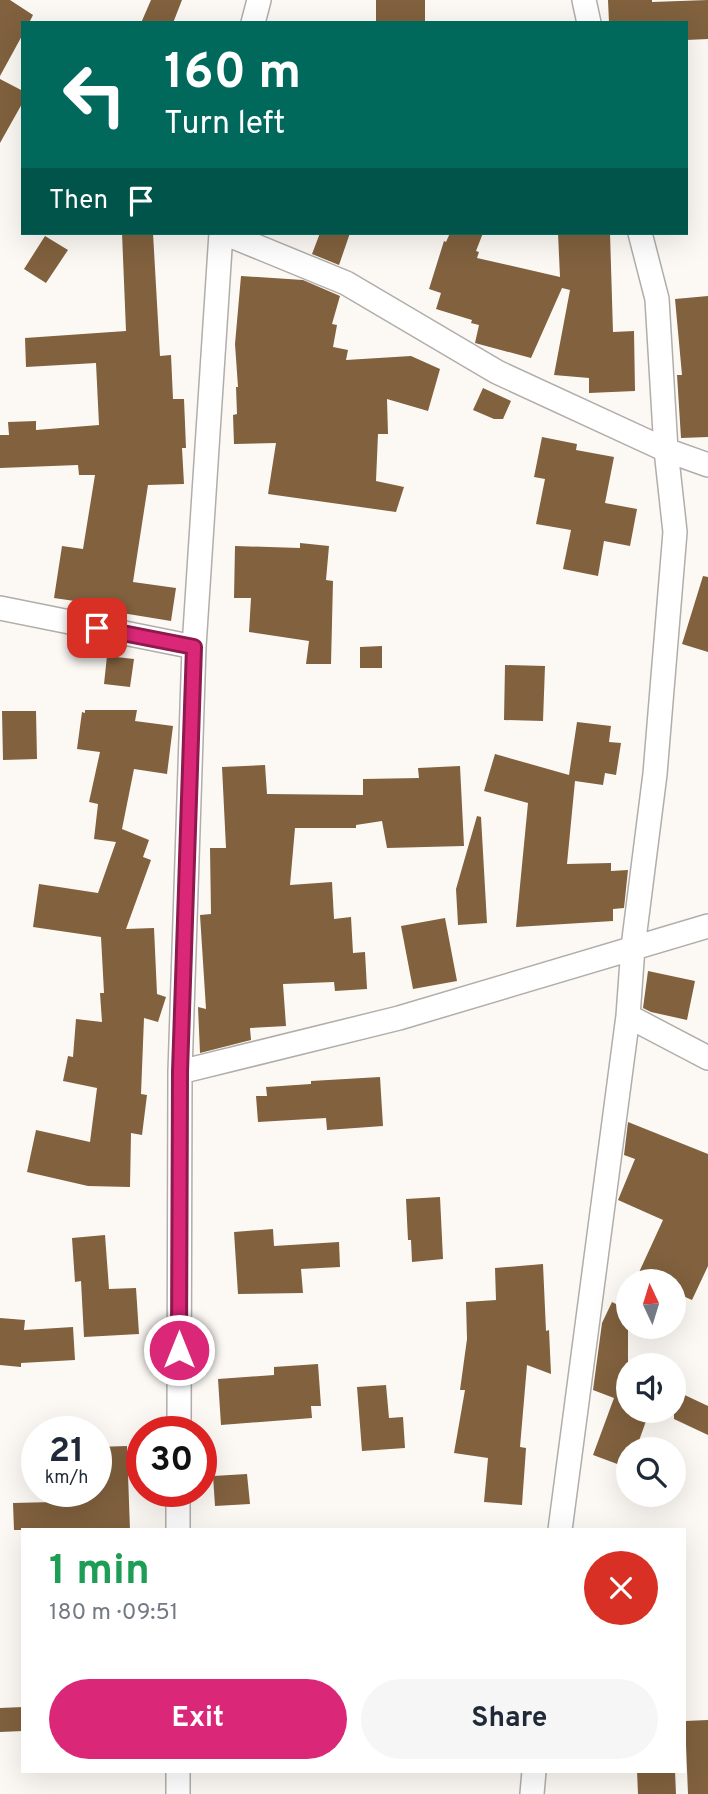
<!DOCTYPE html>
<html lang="en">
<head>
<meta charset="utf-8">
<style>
  body { margin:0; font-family:Overpass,sans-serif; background:#f6f6f7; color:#1f2937; height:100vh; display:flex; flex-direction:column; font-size:26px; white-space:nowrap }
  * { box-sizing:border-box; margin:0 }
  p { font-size:23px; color:#747a83 }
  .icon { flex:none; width:38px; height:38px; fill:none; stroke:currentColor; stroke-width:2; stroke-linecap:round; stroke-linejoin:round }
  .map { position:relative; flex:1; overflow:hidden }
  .drawer { position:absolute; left:21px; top:1528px; width:665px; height:245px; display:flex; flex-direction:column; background:#fff; border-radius:0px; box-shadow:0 7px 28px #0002 }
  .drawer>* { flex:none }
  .top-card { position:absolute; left:21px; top:21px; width:667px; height:214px; border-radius:0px; box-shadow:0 7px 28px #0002; background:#00695c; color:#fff; overflow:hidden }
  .needle { width:46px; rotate:356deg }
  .fabs { position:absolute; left:616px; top:1269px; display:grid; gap:14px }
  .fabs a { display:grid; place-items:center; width:70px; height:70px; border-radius:50%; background:#fff; box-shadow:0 7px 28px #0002; font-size:35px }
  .speed { position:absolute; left:21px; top:1416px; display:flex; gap:14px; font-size:35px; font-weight:700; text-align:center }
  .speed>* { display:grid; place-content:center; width:91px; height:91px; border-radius:50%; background:#fff; box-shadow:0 7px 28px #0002; line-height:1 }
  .speed small { font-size:18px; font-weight:400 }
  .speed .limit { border:10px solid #d22; background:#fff; color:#111 }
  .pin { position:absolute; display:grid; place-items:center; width:60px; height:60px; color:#fff; margin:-30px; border-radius:14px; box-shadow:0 4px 10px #0006 }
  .me { position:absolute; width:77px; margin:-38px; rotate:0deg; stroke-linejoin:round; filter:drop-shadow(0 0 5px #0008) }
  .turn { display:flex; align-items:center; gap:24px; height:147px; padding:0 28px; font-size:32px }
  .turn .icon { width:91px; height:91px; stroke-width:2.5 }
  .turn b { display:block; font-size:49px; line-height:60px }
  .then { display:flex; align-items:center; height:66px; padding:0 28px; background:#0003; gap:14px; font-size:26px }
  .round { display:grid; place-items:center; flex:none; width:74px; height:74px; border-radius:37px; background:#f6f6f7 }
  .overview { display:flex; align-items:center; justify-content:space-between; height:119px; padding:0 28px }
  h1 { font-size:42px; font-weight:700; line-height:52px; color:#1e9e55 }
  .primary-button { display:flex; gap:14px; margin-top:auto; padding:14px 28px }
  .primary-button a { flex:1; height:80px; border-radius:42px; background:#db2777; color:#fff; font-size:28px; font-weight:700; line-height:80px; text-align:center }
  .primary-button a+a { background:#f6f6f7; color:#1f2937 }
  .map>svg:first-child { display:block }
  .building { fill:#81613e }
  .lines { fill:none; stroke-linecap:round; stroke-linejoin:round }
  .minor-casing { stroke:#b1adaa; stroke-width:26 }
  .minor { stroke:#fff; stroke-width:23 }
  .route-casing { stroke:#8e194d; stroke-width:18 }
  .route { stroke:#db2777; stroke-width:12 }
</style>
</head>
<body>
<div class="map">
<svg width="708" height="1794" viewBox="0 0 708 1794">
  <rect width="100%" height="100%" fill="#fcf9f5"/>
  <!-- building -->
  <path class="building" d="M 0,0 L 10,0 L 33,15 L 29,23 L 23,23 L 23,34 L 0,76 Z
    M 151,0 L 182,0 L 173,23 L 141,23 Z
    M 376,0 L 425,0 L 425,23 L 376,23 Z
    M 608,0 L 652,0 L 652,2 L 708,0 L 708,39 L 686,40 L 686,23 L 609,23 Z
    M 0,79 L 23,91 L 23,102 L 0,143 Z
    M 122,233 L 153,233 L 160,356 L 171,355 L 173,399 L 184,399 L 186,448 L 182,448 L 184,484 L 148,485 L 133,582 L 176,588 L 171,621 L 122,613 L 123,608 L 54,598 L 62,546 L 83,549 L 95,475 L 79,475 L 78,465 L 0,468 L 0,435 L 9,435 L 8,422 L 36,421 L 36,430 L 99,425 L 96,363 L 26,367 L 25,338 L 126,331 Z
    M 320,233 L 350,233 L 339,265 L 312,254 Z
    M 450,233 L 483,233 L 476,251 L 479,252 L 477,258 L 560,277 L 558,233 L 610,233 L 613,332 L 634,331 L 635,391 L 589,393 L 589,378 L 554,375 L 570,290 L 562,288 L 531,358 L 475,343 L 479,325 L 471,323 L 472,320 L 436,309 L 441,293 L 429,289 L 444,241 L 446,242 Z
    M 45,236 L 68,250 L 46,283 L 24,269 Z
    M 241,276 L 303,280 L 340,296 L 332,324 L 337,325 L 333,347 L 348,350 L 346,360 L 411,356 L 440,369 L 428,411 L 387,399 L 388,434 L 378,434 L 376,481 L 404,487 L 396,512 L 268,494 L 276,443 L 234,444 L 233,415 L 237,414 L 236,387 L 238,387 L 235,344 Z
    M 708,296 L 708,437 L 681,438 L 677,375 L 682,375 L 675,299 Z
    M 483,388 L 511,401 L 503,419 L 494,419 L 473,410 Z
    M 542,437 L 577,444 L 576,450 L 614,457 L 605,503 L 637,509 L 630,546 L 604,541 L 598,576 L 563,569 L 571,530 L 536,524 L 545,479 L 534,477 Z
    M 300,543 L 329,546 L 326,580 L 333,581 L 331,664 L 306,664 L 309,641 L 249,632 L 251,598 L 234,598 L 235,546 L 300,548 Z
    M 703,576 L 708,577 L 708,652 L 682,644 Z
    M 382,646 L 382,668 L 360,668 L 360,647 Z
    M 107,656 L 134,659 L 130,687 L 104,684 Z
    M 505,665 L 545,666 L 543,721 L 504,720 Z
    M 85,710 L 137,710 L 135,721 L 173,726 L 167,774 L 134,769 L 122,829 L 149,840 L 143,857 L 151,860 L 126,929 L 154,928 L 157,994 L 166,997 L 158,1022 L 144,1018 L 141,1094 L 147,1095 L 142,1135 L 131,1133 L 130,1187 L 88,1186 L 27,1172 L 36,1130 L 90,1142 L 97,1088 L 63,1081 L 68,1056 L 73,1057 L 76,1019 L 102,1022 L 100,993 L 104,993 L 101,937 L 33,927 L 39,884 L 98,893 L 116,842 L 94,839 L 98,804 L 89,802 L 100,752 L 77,749 L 82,712 L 85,713 Z
    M 2,711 L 36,711 L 37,759 L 3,760 Z
    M 577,722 L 611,726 L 609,742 L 621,743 L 616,775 L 605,773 L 603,785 L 575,781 L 567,864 L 611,863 L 611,871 L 628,870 L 624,908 L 613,909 L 613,921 L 516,927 L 528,803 L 484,791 L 495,754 L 569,775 Z
    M 265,765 L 267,794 L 363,795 L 363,779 L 419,778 L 418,768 L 460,766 L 464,846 L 387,848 L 382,821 L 356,825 L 356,828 L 295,828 L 290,885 L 332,882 L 334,919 L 351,917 L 353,953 L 365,952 L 367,989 L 335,991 L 334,982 L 283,984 L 286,1026 L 250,1028 L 251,1040 L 200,1053 L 198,1007 L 206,1009 L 200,915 L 211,914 L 210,848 L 226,848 L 222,767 Z
    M 477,816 L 481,817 L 487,923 L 458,925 L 456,889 Z
    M 445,918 L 457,981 L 413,989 L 401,926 Z
    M 648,971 L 695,981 L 687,1020 L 651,1012 L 643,1008 Z
    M 380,1077 L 383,1126 L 327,1130 L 326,1118 L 258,1122 L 256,1096 L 267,1096 L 266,1087 L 311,1084 L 311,1081 Z
    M 628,1122 L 708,1154 L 708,1266 L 692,1300 L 674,1292 L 674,1281 L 635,1281 L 663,1220 L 618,1200 L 635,1159 L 624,1155 Z
    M 440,1197 L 443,1259 L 412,1262 L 411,1240 L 408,1240 L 406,1199 Z
    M 273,1229 L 274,1246 L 339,1242 L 340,1267 L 301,1269 L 303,1293 L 238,1294 L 234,1232 Z
    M 105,1235 L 109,1289 L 136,1288 L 139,1334 L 84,1337 L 81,1281 L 75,1282 L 72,1238 Z
    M 543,1264 L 546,1331 L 549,1330 L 551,1374 L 527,1365 L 520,1447 L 526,1448 L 522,1505 L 484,1502 L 488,1458 L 454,1453 L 465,1390 L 460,1390 L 467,1339 L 466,1302 L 496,1300 L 495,1268 Z
    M 612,1302 L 628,1310 L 628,1410 L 650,1410 L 636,1449 L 628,1449 L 628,1468 L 593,1455 L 614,1398 L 593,1390 L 602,1323 Z
    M 0,1318 L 25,1320 L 24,1330 L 73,1327 L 75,1360 L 21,1363 L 21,1367 L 0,1365 Z
    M 318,1364 L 321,1406 L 311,1406 L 312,1418 L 221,1425 L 218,1379 L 274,1375 L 274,1367 Z
    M 386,1385 L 389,1418 L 403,1417 L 405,1448 L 362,1451 L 357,1387 Z
    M 674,1390 L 708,1406 L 708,1435 L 674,1419 Z
    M 127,1446 L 130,1530 L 14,1530 L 13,1503 L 53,1502 L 53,1491 L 96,1491 L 96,1447 Z
    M 247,1474 L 250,1504 L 215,1506 L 213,1476 Z
    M 23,1707 L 23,1731 L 0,1732 L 0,1708 Z
    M 708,1720 L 708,1794 L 688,1794 L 685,1721 Z
    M 637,1771 L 675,1771 L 676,1794 L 638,1794 Z"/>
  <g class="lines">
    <defs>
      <path id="minor" d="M 584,0 L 589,23
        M 253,23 L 259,0
        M 224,233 L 346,283 L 497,372 L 666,450 L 708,465
        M 0,608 L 194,647
        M 628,1016 L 708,1058
        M 180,1072 L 399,1018 L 708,926
        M 179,1432 L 180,1072 L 194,647 L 221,233
        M 178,1530 L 178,1491
        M 560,1530 L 628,1016 L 633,947 L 655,774 L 675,532 L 666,450 L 657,299 L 640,233
        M 178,1794 L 178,1771
        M 532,1794 L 534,1771"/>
    </defs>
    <!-- minor casing -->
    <use href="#minor" class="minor-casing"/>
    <!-- minor -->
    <use href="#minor" class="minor"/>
  </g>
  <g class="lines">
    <defs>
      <path id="route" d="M 97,628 L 194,647 L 180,1072 L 179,1350"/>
    </defs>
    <!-- route casing -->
    <use href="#route" class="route-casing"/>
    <!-- route -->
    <use href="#route" class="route"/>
  </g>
</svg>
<div class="fabs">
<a><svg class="needle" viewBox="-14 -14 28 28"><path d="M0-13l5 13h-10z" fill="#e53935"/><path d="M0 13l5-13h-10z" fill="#747a83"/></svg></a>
<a><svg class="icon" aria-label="sound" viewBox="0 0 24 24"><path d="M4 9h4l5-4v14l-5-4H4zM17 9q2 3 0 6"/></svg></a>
<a><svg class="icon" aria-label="search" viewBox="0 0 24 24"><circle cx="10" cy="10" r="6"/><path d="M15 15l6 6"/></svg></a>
</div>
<div class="speed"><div>21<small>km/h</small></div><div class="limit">30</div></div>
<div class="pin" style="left:97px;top:628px;background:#d93025"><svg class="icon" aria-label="arrive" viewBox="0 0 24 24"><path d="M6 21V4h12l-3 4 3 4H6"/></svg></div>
<svg class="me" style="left:179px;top:1350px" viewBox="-20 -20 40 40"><circle r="17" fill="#db2777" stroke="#fff" stroke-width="3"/><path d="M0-11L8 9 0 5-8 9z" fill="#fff"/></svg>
<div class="top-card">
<div class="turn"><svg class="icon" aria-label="left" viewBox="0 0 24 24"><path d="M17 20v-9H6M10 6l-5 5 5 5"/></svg><div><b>160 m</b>Turn left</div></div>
<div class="then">Then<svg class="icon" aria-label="arrive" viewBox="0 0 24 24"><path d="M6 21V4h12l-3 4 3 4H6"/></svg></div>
</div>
<section class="drawer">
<div class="overview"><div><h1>1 min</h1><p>180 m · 09:51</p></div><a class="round" style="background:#d93025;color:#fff"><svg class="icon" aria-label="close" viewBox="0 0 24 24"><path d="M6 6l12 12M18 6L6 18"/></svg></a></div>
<div class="primary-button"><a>Exit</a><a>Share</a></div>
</section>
</div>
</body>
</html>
